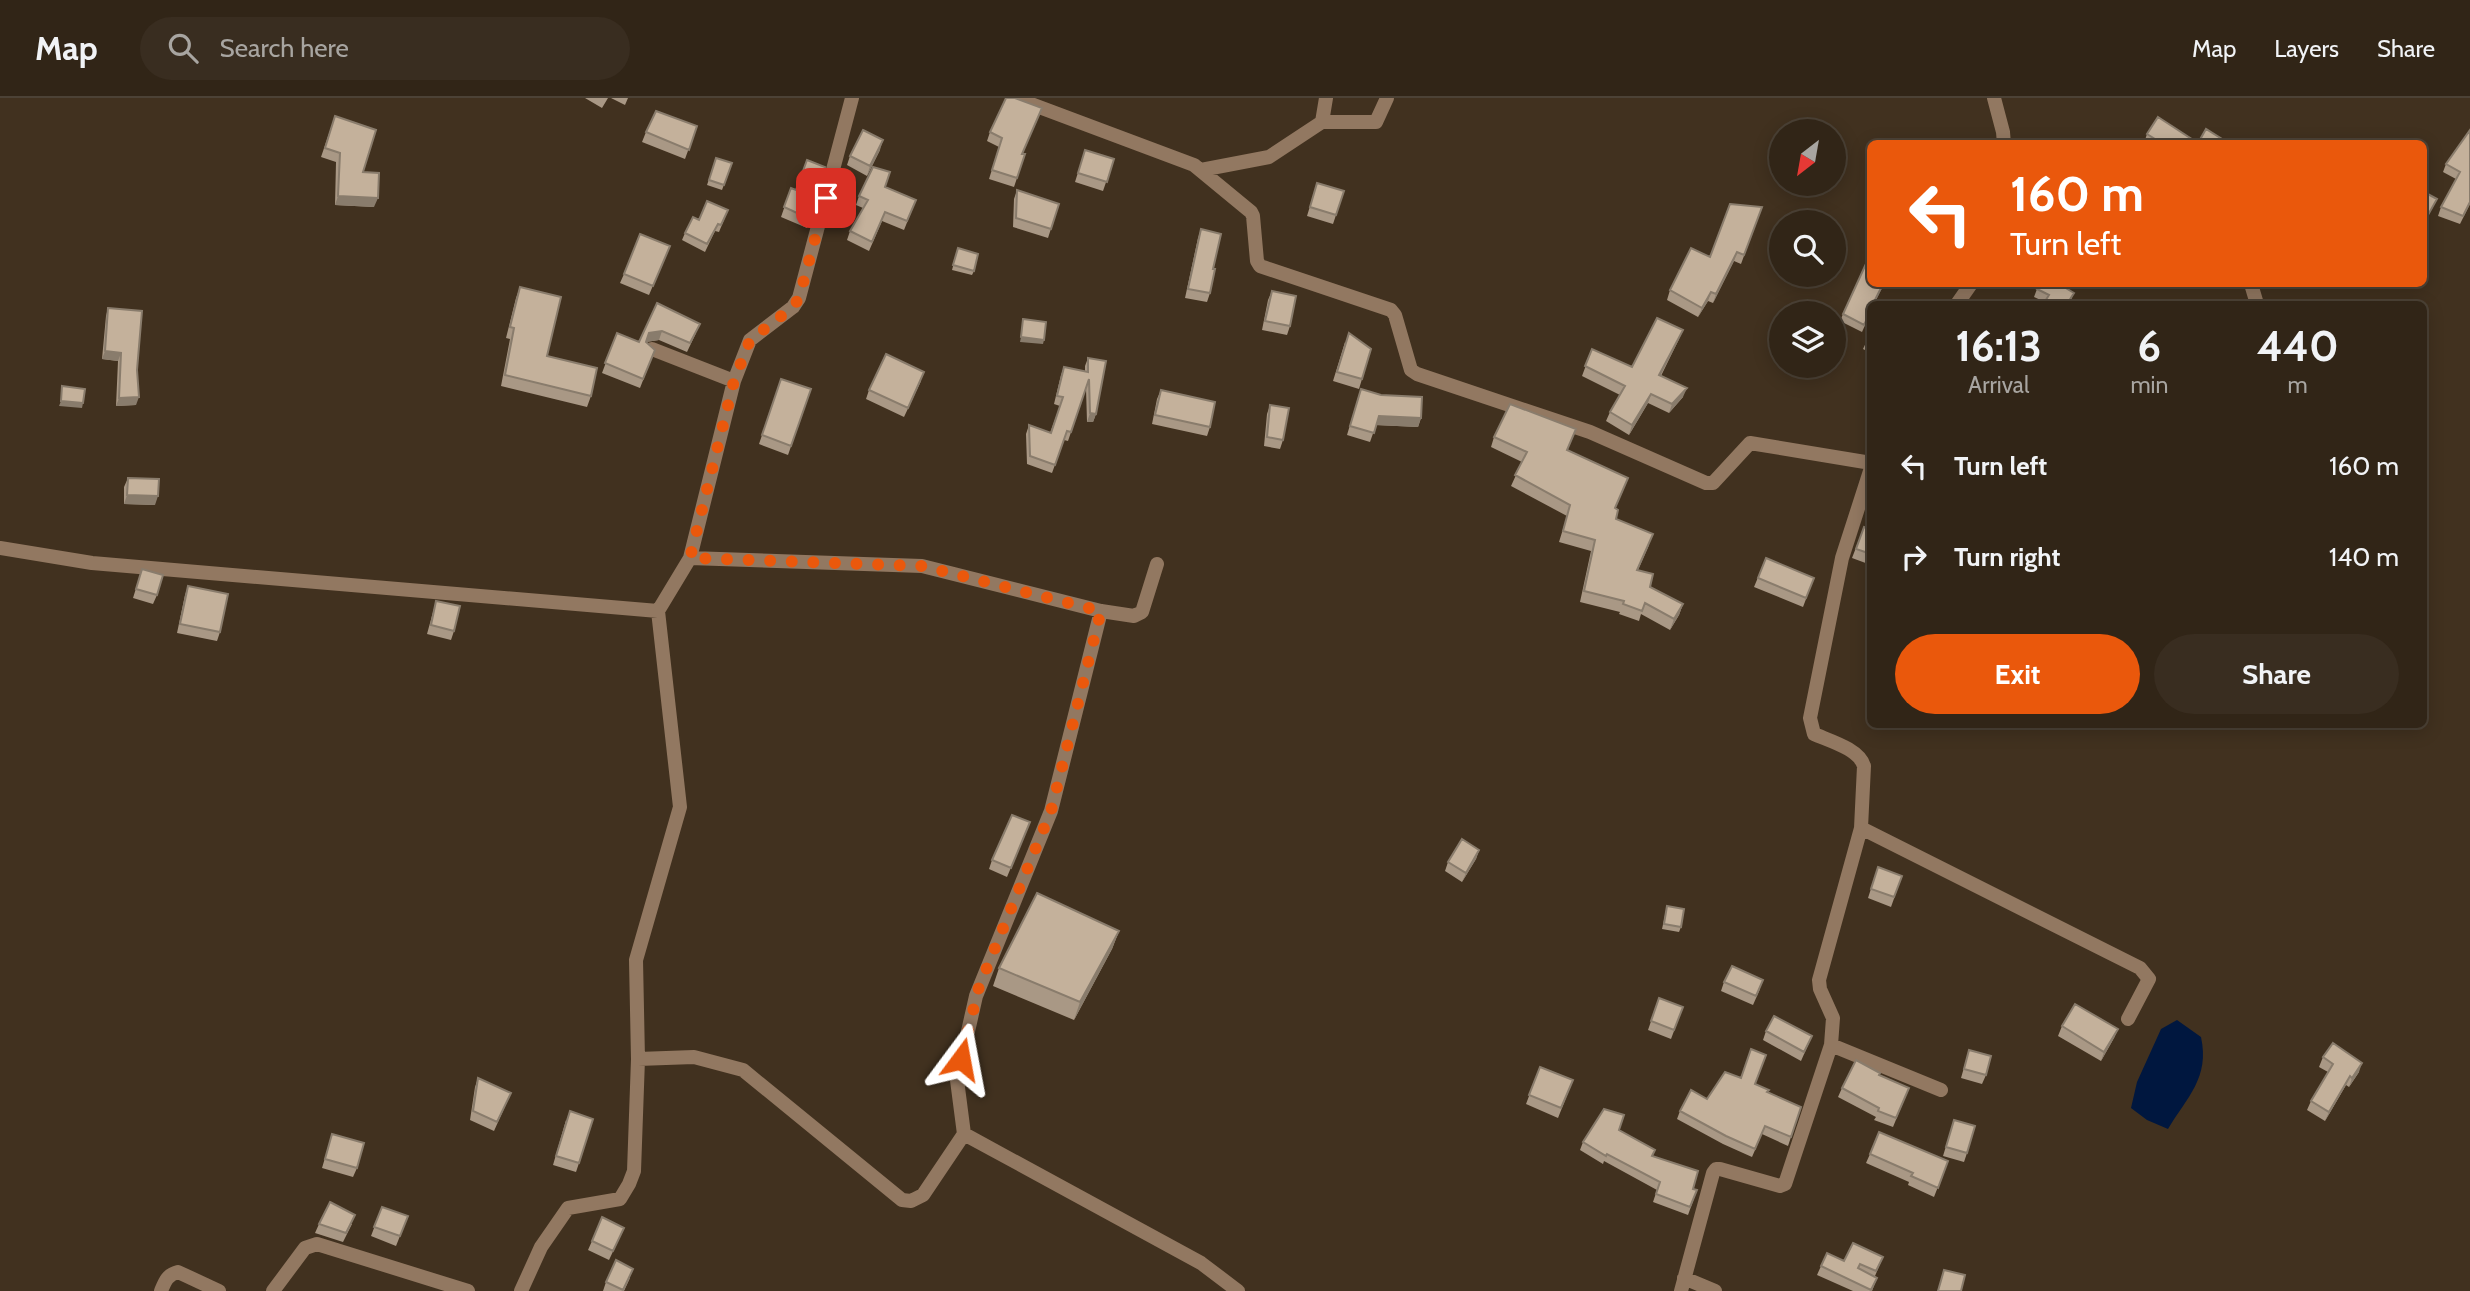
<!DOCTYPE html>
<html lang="en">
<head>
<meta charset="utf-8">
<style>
  body { margin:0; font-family:Cabin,sans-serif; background:#392d20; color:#f1f3f6; height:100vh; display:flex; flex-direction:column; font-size:26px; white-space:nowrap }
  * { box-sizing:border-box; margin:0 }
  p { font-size:23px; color:#a8a5a1 }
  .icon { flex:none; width:38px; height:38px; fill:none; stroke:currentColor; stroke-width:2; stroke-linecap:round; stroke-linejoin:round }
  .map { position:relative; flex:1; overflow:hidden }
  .side { position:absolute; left:1867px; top:203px; width:560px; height:427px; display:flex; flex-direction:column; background:#312517; border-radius:10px; box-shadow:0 4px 18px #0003,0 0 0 2px #4c4236 }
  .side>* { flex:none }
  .top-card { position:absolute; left:1867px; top:42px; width:560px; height:147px; border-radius:10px; box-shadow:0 4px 18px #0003,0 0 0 2px #4c4236; background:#ea580c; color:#fff; overflow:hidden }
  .needle { width:46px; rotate:211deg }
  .buttons { position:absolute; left:1769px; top:21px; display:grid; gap:14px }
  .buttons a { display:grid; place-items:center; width:77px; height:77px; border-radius:50%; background:#312517; box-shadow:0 4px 18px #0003,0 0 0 2px #4c4236; font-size:35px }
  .pin { position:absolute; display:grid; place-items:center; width:60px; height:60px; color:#fff; margin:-30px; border-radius:14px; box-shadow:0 4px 10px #0006 }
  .me { position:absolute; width:77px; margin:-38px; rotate:13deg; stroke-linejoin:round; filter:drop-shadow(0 0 5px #0008) }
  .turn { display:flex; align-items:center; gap:24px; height:147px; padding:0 28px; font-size:32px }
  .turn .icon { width:91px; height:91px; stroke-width:2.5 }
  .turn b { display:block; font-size:49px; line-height:60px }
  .eta { display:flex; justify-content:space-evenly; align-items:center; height:119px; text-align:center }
  .eta b { font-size:42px; font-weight:800; line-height:49px }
  .primary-button { display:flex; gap:14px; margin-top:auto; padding:14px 28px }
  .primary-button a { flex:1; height:80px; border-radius:42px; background:#ea580c; color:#fff; font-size:28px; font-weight:800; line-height:80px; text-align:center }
  .primary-button a+a { background:#392d20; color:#f1f3f6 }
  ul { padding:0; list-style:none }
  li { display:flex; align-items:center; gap:21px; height:91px; padding:0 28px }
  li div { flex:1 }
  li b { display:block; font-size:26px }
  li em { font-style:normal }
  header { display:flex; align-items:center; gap:42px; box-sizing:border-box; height:98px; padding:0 35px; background:#312517; border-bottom:2px solid #4c4236 }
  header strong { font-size:33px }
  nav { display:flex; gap:38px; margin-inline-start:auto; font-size:24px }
  .search { width:490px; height:63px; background:#392d20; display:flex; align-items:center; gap:18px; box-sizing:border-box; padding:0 24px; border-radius:38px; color:#a8a5a1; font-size:26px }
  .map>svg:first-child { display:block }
  .water { fill:#00173f }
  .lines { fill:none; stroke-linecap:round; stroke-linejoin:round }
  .minor { stroke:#927861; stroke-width:14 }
  .wall { fill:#a99885 }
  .shaded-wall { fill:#897c6c }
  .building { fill:#c4b19b; stroke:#897c6c; stroke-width:2 }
  .route { stroke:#ea580c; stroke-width:12; stroke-dasharray:0 21.6 }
</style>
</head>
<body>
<header>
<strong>Map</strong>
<div class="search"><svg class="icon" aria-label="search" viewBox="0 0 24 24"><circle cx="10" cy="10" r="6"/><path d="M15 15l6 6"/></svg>Search here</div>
<nav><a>Map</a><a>Layers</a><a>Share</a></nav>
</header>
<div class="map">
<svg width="2470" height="1193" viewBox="0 0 2470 1193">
  <rect width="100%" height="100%" fill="#41311f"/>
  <!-- water -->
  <path class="water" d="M 2177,922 L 2201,939 C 2210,980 2187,999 2168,1031 L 2147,1022 L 2131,1010 L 2137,984 L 2161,931 Z"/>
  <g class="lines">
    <!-- minor -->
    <path class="minor" d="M 1015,0 L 1194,67 L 1251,114 L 1253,118 L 1257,163 L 1260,168 L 1391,212 L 1395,217 L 1411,272 L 1417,276 L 1590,334 L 1706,385 L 1713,385 L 1750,345 L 1871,365
      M 1994,0 L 2003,34 L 2004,46
      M 1322,24 L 1326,0
      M 1201,72 L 1269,59 L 1322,24 L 1376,24 L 1387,0
      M 2251,186 L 2257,206
      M 1957,206 L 1971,186
      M 652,251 L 734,283
      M 0,450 L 92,465 L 658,513
      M 690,460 L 922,468 L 1101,513 L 1134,518 L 1142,514 L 1157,466
      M 1861,730 L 2140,870 L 2149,881 L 2128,921
      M 1831,947 L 1941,992
      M 638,961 L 694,959 L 743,972 L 902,1102 L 911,1103 L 923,1097 L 964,1036 L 957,982 L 976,898 L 1051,713 L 1101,513
      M 964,1036 L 1201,1165 L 1238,1193
      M 1684,1180 L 1715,1193
      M 161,1193 C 165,1183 167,1177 178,1174 L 219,1193
      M 273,1193 L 305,1150 L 317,1146 L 468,1193
      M 521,1193 L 541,1149 L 568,1110 L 620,1101 L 629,1086 L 634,1073 L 638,961 L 636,862 L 680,709 L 658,513 L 690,460 L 734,283 L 750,242 L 793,209 L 799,200 L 852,0
      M 1681,1193 L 1713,1075 L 1716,1071 L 1720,1071 L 1780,1088 L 1785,1086 L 1831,947 L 1833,920 L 1820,891 L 1819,882 L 1861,730 L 1864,668 C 1859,651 1830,643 1814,636 L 1810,620 L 1842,460 L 1871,370"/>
  </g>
  <!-- wall -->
  <path class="wall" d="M 585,0 L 608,0 L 602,10 Z
    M 611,0 L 628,0 L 625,7 Z
    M 1042,10 L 1022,56 L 1025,56 L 1014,89 L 989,81 L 999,49 L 987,43 L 990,34 Z
    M 335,18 L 363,74 L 374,109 L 335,107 L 336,64 L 321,59 Z
    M 697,28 L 685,61 L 642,44 L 646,34 Z
    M 2470,32 L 2470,106 L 2460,126 L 2438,118 L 2441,109 L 2456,81 L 2443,74 L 2446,66 Z
    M 2147,36 L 2198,45 L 2230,46 L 2144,45 Z
    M 880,52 L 867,78 L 847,67 L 850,58 Z
    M 1085,52 L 1114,61 L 1103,93 L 1075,84 Z
    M 716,60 L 732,65 L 722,92 L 707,87 Z
    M 1317,85 L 1336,117 L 1333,126 L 1307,118 Z
    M 885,89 L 916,102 L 904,132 L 882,123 L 869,153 L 847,142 L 850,133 L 863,110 L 856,107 L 859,98 Z
    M 791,90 L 810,121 L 807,130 L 781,119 Z
    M 1017,92 L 1059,106 L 1048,140 L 1013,129 L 1014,101 Z
    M 2424,94 L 2437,101 L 2426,122 L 2424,121 Z
    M 1762,109 L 1741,166 L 1734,163 L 1713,205 L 1708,203 L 1698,219 L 1667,202 L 1670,192 L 1710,159 Z
    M 728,112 L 719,134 L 715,133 L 705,154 L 682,142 L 685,135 L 699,122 Z
    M 1201,131 L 1213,171 L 1210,195 L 1207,204 L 1185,200 L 1198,140 Z
    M 958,150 L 974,173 L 972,177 L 952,172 Z
    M 666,157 L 649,197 L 620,185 L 624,176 Z
    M 1871,186 L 1884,186 L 1874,206 L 1871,206 L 1871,214 L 1862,234 L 1840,223 L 1843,216 Z
    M 2189,186 L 2200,186 L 2197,190 Z
    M 520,189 L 547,258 L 591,298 L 587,309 L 501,288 L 510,241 L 506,240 L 516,200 Z
    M 2037,191 L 2074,195 L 2069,206 L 2044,206 L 2045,204 L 2034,199 Z
    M 1272,193 L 1290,228 L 1287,237 L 1262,232 L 1268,202 Z
    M 657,205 L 696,235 L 687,254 L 659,242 L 646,244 L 655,252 L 640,290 L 602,275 L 617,235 L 639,244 Z
    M 108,210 L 137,272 L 136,307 L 116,308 L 118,263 L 102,261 L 106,218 Z
    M 1871,234 L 1871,255 L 1863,251 Z
    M 1679,241 L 1661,278 L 1683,299 L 1669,315 L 1648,305 L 1629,337 L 1606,323 L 1610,314 L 1620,297 L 1582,278 L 1592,251 L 1632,269 Z
    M 1345,244 L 1362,281 L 1359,291 L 1333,283 Z
    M 1088,260 L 1096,316 L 1093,324 L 1087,324 L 1086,290 L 1068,343 L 1064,342 L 1052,375 L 1027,366 L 1026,336 L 1029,327 L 1050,335 L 1060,308 L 1054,306 L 1061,277 L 1064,269 L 1085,273 L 1085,268 Z
    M 781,281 L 811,291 L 788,357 L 759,346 Z
    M 921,283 L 904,319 L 866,301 L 869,292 Z
    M 1161,292 L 1210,329 L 1207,338 L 1152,326 L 1157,301 Z
    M 1358,300 L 1421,320 L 1418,329 L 1376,327 L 1370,344 L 1347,337 Z
    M 1270,307 L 1283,342 L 1280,351 L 1264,348 L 1267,316 Z
    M 1576,331 L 1567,352 L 1624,390 L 1615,411 L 1616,421 L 1649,447 L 1638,472 L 1650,489 L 1683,506 L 1679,517 L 1670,532 L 1641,516 L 1639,523 L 1619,516 L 1620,514 L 1580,504 L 1591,453 L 1559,444 L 1567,418 L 1511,388 L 1522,364 L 1491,349 L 1494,339 Z
    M 128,380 L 155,407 L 124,406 L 124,389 Z
    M 1864,429 L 1871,432 L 1871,467 L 1852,460 Z
    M 1766,460 L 1814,480 L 1803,509 L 1754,489 Z
    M 142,471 L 157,497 L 153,506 L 133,500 Z
    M 188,488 L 220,534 L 217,543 L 177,535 L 185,497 Z
    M 436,503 L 454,533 L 451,542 L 427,536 Z
    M 1030,724 L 1007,779 L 989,771 L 992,762 Z
    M 1479,752 L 1476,761 L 1462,784 L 1445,773 L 1448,764 Z
    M 1878,769 L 1902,778 L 1891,809 L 1868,800 Z
    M 1667,808 L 1681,829 L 1679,834 L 1662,831 Z
    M 1119,833 L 1112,851 L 1074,922 L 993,888 L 999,870 Z
    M 1724,884 L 1760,891 L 1753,907 L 1721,893 Z
    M 1659,900 L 1683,909 L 1671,941 L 1648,932 Z
    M 2062,928 L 2118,931 L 2114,940 L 2101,963 L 2058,938 Z
    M 1766,933 L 1812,938 L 1801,963 L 1763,942 Z
    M 1969,952 L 1986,977 L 1982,986 L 1961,980 Z
    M 2323,959 L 2359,974 L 2349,989 L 2346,987 L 2325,1023 L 2307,1012 L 2311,1003 L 2328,974 L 2319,969 Z
    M 1540,969 L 1573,982 L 1558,1020 L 1526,1006 Z
    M 1879,977 L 1909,990 L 1893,1029 L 1874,1022 L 1876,1019 L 1838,999 L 1842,990 Z
    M 478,980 L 511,995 L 494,1033 L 470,1022 L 475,989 Z
    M 1755,986 L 1768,994 L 1801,1009 L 1788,1048 L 1762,1036 L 1752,1059 L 1723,1046 L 1677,1021 L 1680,1013 L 1707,1001 Z
    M 566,1022 L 579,1065 L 576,1074 L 553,1067 Z
    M 1954,1022 L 1967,1055 L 1964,1064 L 1943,1058 Z
    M 1619,1032 L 1693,1091 L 1697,1092 L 1688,1117 L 1653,1104 L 1657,1092 L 1604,1063 L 1603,1066 L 1580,1052 L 1583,1044 Z
    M 332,1036 L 357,1070 L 353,1079 L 322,1070 Z
    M 1870,1056 L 1948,1063 L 1934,1099 L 1908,1087 L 1909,1084 L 1866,1065 Z
    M 382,1109 L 408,1118 L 396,1148 L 371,1138 Z
    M 319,1126 L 352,1126 L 343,1144 L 315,1135 Z
    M 624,1130 L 609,1162 L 588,1152 L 592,1143 Z
    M 1883,1159 L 1875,1178 L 1877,1180 L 1872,1193 L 1853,1193 L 1817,1177 L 1821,1168 L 1844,1163 Z
    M 630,1180 L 624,1193 L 603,1193 L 606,1184 Z"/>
  <!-- shaded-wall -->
  <path class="shaded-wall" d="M 883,42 L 880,52 L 867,78 L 870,68 Z
    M 338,98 L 378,100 L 374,109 L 335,107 Z
    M 1737,154 L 1734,163 L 1713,205 L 1716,196 Z
    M 1711,194 L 1708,203 L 1698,219 L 1702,210 Z
    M 1683,232 L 1679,241 L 1656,286 L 1659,277 Z
    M 662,233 L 659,242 L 646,244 L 649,235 Z
    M 1021,239 L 1044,242 L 1043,246 L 1020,244 Z
    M 105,253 L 121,255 L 118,263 L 102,261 Z
    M 1687,290 L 1683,299 L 1669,315 L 1672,306 Z
    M 1651,296 L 1648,305 L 1629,337 L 1632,327 Z
    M 139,299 L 136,307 L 116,308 L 119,300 Z
    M 61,303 L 83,305 L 82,310 L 59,308 Z
    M 1090,315 L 1096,316 L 1093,324 L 1087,324 Z
    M 1379,318 L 1421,320 L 1418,329 L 1375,327 Z
    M 127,397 L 158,398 L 155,407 L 124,406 Z
    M 1683,506 L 1679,517 L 1670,532 L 1674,521 Z
    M 1479,752 L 1476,761 L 1462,784 L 1466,775 Z
    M 1119,833 L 1112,851 L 1074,922 L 1080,904 Z
    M 2118,931 L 2114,940 L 2101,963 L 2104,954 Z
    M 2362,965 L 2359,974 L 2349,989 L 2352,980 Z
    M 2350,978 L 2346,987 L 2325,1023 L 2329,1014 Z"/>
  <!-- building -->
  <path class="building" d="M 1006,0 L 1015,0 L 1042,10 L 1022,56 L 1025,56 L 1017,80 L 992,72 L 1002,40 L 990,34 Z
    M 656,13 L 697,28 L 689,52 L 646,34 Z
    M 335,18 L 376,32 L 363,74 L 379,75 L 378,100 L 338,98 L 340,55 L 325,50 Z
    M 2158,19 L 2198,45 L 2206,31 L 2230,46 L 2163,46 L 2147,36 Z
    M 863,32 L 883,42 L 870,68 L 850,58 Z
    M 2470,32 L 2470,104 L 2463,118 L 2441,109 L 2460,74 L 2446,66 Z
    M 1085,52 L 1114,61 L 1107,84 L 1078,75 Z
    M 716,60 L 732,65 L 724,87 L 709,82 Z
    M 807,62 L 825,69 L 810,121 L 784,109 L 791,90 L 796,92 Z
    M 873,69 L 890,74 L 885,89 L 916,102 L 907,123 L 885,114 L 872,144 L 850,133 L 868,102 L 859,98 Z
    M 1317,85 L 1344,93 L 1336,117 L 1310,109 Z
    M 1017,92 L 1059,106 L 1051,131 L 1016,120 Z
    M 2424,94 L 2437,101 L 2428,117 L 2424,115 Z
    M 707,103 L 728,112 L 721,127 L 718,126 L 707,146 L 685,135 L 693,119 L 699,122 Z
    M 1730,106 L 1762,109 L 1744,157 L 1737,154 L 1716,196 L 1711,194 L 1702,210 L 1670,192 L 1691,150 L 1710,159 Z
    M 1201,131 L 1221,136 L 1213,171 L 1215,171 L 1210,195 L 1188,191 Z
    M 640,136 L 670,148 L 653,188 L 624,176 Z
    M 958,150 L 978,156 L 974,173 L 953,167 Z
    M 1870,157 L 1871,158 L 1871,186 L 1883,186 L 1873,206 L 1871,206 L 1871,213 L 1864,227 L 1843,216 Z
    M 2040,186 L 2059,186 L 2074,195 L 2067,206 L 2046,206 L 2044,205 L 2049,197 L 2037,191 Z
    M 520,189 L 561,199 L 547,258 L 597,270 L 591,298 L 505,277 L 514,230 L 510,229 Z
    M 1272,193 L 1296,198 L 1290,228 L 1265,223 Z
    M 657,205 L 700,226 L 690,245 L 662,233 L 649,235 L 646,244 L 655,252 L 643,281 L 605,265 L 617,235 L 639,244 Z
    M 108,210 L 142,213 L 137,272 L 139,299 L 119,300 L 121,255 L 105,253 Z
    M 1657,220 L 1683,232 L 1659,277 L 1687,290 L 1672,306 L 1651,296 L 1632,327 L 1610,314 L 1625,288 L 1585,268 L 1592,251 L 1632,269 Z
    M 1023,221 L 1046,224 L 1044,242 L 1021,239 Z
    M 1871,234 L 1871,244 L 1867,242 Z
    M 1349,235 L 1371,251 L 1362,281 L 1337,274 Z
    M 886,256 L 924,274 L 908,310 L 869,292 Z
    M 1088,260 L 1106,263 L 1096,316 L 1090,315 L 1089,281 L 1071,334 L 1067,333 L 1055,367 L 1030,358 L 1029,327 L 1051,335 L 1063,299 L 1057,298 L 1064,269 L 1088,274 Z
    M 781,281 L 811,291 L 791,348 L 762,337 Z
    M 62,288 L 85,291 L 83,305 L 61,303 Z
    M 1361,291 L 1381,297 L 1422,299 L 1421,320 L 1379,318 L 1374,335 L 1350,328 Z
    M 1161,292 L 1215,304 L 1210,329 L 1155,317 Z
    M 1510,306 L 1576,331 L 1567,352 L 1628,380 L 1615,410 L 1618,412 L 1616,421 L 1653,436 L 1637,472 L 1653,476 L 1650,489 L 1683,506 L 1674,521 L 1645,505 L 1642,513 L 1623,506 L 1624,503 L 1584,493 L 1595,442 L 1563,433 L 1570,407 L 1515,377 L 1527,354 L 1494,339 Z
    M 1270,307 L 1289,310 L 1283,342 L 1267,339 Z
    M 128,380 L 159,381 L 158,398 L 127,397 Z
    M 1864,429 L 1871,432 L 1871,456 L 1856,451 Z
    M 1766,460 L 1814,480 L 1806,500 L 1758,480 Z
    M 142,471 L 163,477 L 157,497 L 136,491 Z
    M 188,488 L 228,496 L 220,534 L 180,526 Z
    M 436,503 L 460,508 L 454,533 L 431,527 Z
    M 1012,717 L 1030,724 L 1011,770 L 992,762 Z
    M 1462,741 L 1479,752 L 1466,775 L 1448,764 Z
    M 1878,769 L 1902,778 L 1894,799 L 1871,791 Z
    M 1037,795 L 1119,833 L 1080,904 L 999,870 Z
    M 1667,808 L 1684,811 L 1681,829 L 1664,826 Z
    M 1732,868 L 1763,882 L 1756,898 L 1724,884 Z
    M 1659,900 L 1683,909 L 1674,932 L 1651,923 Z
    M 2075,906 L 2118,931 L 2104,954 L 2062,928 Z
    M 1774,918 L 1812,938 L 1804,954 L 1766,933 Z
    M 2333,945 L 2362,965 L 2352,980 L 2350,978 L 2329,1014 L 2311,1003 L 2333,966 L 2323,959 Z
    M 1751,951 L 1766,957 L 1755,986 L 1769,992 L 1767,994 L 1801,1009 L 1791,1039 L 1765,1028 L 1755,1051 L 1726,1038 L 1680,1013 L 1691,992 L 1707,1001 L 1725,974 L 1741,980 Z
    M 1969,952 L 1991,958 L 1986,977 L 1964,971 Z
    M 1856,962 L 1880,975 L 1879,977 L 1909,990 L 1896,1020 L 1878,1013 L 1879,1010 L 1842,990 Z
    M 1540,969 L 1573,982 L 1561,1010 L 1529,997 Z
    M 478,980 L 511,995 L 497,1024 L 473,1013 Z
    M 1604,1011 L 1624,1017 L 1619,1032 L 1655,1052 L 1652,1058 L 1698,1073 L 1693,1091 L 1697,1092 L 1690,1109 L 1656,1096 L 1660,1084 L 1607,1056 L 1606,1058 L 1583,1044 Z
    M 570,1013 L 593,1021 L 579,1065 L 556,1058 Z
    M 1954,1022 L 1975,1028 L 1967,1055 L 1946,1049 Z
    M 1879,1034 L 1948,1063 L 1938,1090 L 1911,1078 L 1913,1075 L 1870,1056 Z
    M 332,1036 L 364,1045 L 357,1070 L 325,1061 Z
    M 330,1104 L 355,1117 L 346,1135 L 319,1126 Z
    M 382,1109 L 408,1118 L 400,1138 L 374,1129 Z
    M 602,1119 L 624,1130 L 613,1153 L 592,1143 Z
    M 1853,1145 L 1883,1159 L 1876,1173 L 1860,1166 L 1858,1170 L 1877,1180 L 1871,1192 L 1821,1168 L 1827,1155 L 1844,1163 Z
    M 616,1162 L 633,1171 L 623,1192 L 606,1184 Z
    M 1944,1172 L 1965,1177 L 1961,1193 L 1938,1193 Z"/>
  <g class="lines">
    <!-- route -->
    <path class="route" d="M 826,100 L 799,200 L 793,209 L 750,242 L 734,283 L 690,460 L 922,468 L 1101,513 L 1051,713 L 979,889 L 961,961"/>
  </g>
</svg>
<div class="buttons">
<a><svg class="needle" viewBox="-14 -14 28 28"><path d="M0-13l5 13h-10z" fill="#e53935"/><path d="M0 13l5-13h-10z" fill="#a8a5a1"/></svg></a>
<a><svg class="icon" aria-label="search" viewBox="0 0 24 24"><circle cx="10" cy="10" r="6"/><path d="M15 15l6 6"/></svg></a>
<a><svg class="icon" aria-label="layers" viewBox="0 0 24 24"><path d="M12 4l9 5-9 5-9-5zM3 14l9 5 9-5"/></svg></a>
</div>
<div class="pin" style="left:826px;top:100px;background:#d93025"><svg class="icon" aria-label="arrive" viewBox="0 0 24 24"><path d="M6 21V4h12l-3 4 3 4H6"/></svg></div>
<svg class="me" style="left:961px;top:961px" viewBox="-20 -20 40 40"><path d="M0-17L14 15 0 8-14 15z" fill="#ea580c" stroke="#fff" stroke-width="4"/></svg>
<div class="top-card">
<div class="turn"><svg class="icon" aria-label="left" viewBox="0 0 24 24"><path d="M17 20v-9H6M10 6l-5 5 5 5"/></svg><div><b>160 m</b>Turn left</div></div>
</div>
<section class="side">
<div class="eta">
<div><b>16:13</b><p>Arrival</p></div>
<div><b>6</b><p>min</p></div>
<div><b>440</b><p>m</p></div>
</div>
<ul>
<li><svg class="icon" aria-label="left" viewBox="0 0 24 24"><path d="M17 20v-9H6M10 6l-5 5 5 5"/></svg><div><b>Turn left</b></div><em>160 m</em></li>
<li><svg class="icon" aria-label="right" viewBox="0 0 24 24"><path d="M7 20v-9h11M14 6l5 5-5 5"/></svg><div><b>Turn right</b></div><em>140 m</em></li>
</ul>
<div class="primary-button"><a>Exit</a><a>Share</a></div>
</section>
</div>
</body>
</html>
